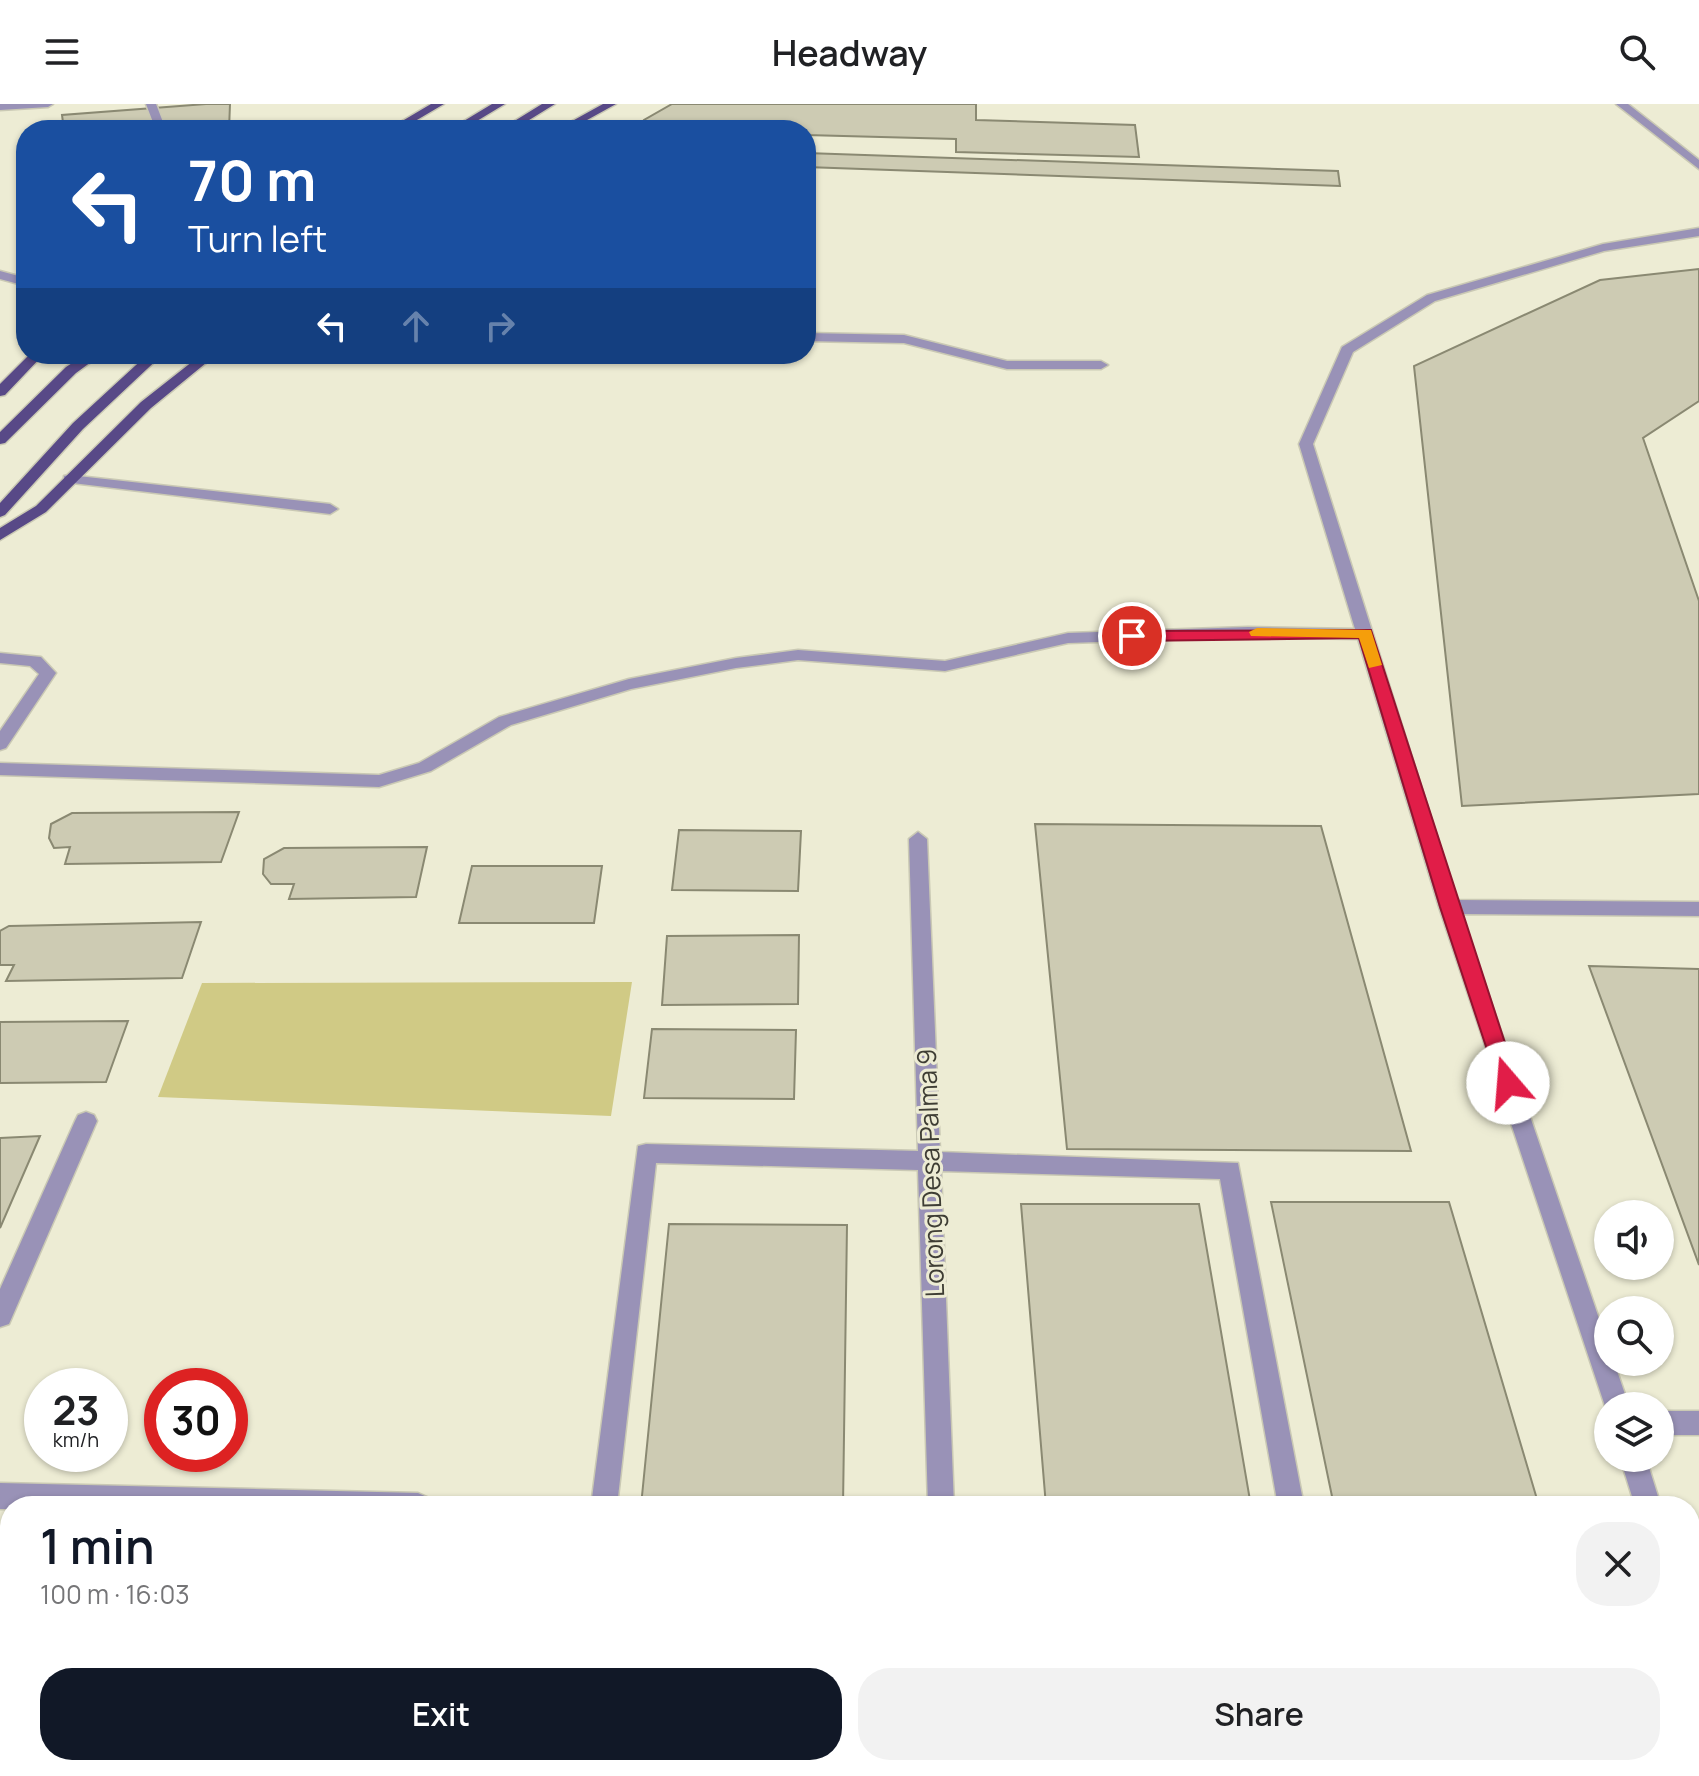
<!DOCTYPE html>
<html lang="en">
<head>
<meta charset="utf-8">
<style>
  body { margin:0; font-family:Manrope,sans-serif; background:#f2f2f2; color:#202124; height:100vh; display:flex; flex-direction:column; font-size:30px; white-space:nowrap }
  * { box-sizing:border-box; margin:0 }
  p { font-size:26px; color:#757577 }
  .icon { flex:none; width:44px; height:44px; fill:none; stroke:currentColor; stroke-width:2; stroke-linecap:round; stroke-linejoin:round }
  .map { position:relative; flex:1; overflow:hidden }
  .drawer { position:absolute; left:0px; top:1392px; width:1700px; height:280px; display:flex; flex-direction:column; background:#fff; border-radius:32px 32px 0 0; box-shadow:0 2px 6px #0004 }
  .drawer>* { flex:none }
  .banner { position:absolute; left:16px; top:16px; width:800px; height:244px; border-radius:32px; box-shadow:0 2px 6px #0004; background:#1a4fa0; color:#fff; overflow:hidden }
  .controls { position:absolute; left:1594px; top:1096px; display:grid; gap:16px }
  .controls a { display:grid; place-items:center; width:80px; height:80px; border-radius:50%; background:#fff; box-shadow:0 2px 6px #0004; font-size:40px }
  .speed { position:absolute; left:24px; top:1264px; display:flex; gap:16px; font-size:40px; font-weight:700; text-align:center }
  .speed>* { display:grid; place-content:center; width:104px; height:104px; border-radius:50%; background:#fff; box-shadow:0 2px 6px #0004; line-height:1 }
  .speed small { font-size:20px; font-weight:400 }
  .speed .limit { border:12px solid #d22; background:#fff; color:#111 }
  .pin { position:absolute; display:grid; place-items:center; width:68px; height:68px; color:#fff; margin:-34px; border:4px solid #fff; border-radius:50%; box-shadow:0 2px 8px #0007 }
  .me { position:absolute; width:88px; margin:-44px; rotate:342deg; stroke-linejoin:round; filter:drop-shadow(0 0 6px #0008) }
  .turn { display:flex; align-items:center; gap:28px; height:168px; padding:0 40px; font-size:36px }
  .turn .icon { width:104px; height:104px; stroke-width:2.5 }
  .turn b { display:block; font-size:56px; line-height:68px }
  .lanes { display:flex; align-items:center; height:76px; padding:0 40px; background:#0003; justify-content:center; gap:40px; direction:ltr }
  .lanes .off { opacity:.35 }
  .round { display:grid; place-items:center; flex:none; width:84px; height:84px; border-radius:32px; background:#f2f2f2 }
  .overview { display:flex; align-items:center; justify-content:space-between; height:136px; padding:0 40px }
  h1 { font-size:48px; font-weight:600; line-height:60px; color:#111827 }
  .button { display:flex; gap:16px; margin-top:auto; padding:16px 40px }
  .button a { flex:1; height:92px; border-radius:32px; background:#111827; color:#fff; font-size:32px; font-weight:600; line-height:92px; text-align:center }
  .button a+a { background:#f2f2f2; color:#202124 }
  header { display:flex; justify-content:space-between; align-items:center; height:104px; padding:0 40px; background:#fff; font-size:36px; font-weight:600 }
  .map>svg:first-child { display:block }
  .green { fill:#d0ca85 }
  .building { fill:#cdcbb3; stroke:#8a8972; stroke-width:2 }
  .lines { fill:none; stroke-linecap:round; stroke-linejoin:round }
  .minor-casing { stroke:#cac9b4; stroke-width:3 }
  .major-casing { stroke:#cac9b4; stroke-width:3 }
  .minor { fill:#9992b7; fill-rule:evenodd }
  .major { fill:#584987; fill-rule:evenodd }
  .route { fill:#e11d48; stroke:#92132f; stroke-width:2 }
  .slow { fill:#f59e0b }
  .labels { text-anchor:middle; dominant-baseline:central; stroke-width:6; stroke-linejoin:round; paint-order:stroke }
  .street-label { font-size:26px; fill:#3e3d34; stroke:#edecd4 }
</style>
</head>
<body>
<header><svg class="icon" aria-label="menu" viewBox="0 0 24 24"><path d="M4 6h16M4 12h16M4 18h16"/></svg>Headway<svg class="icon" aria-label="search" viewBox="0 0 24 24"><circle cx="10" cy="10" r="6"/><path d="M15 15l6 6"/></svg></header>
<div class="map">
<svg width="1699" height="1672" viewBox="0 0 1699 1672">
  <rect width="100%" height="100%" fill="#edecd4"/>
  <!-- green -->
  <path class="green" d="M 632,878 L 611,1012 L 158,993 L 202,879 Z"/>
  <!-- building -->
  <path class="building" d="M 206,0 L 230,0 L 229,26 L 64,26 L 62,11 Z
    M 672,0 L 976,0 L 976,16 L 1135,21 L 1139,53 L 956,48 L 956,35 L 806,31 L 806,26 L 647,26 L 644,16 Z
    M 806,49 L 1338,67 L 1340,82 L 806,63 Z
    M 1699,165 L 1699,297 L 1643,334 L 1699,497 L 1699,690 L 1462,702 L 1414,262 L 1600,176 Z
    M 239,708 L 221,758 L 65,760 L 70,743 L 54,744 L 49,734 L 51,720 L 72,709 Z
    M 1035,720 L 1321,722 L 1411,1047 L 1067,1045 Z
    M 679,726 L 801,727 L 798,787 L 672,786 Z
    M 427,743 L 416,793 L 289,795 L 294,780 L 271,780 L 263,770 L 264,755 L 284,744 Z
    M 472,762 L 602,762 L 594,819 L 459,819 Z
    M 201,818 L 182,874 L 6,877 L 14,861 L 0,861 L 0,827 L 9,822 Z
    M 799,831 L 798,900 L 662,901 L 667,832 Z
    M 1589,862 L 1699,865 L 1699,1161 Z
    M 128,917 L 106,978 L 0,979 L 0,918 Z
    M 652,925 L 796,926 L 794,995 L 644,994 Z
    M 40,1032 L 0,1124 L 0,1034 Z
    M 1271,1098 L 1449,1098 L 1539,1402 L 1334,1402 Z
    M 1021,1100 L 1199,1100 L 1251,1402 L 1046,1402 Z
    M 669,1120 L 847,1121 L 843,1402 L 641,1402 Z
    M 0,1434 L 10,1434 L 10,1662 L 91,1662 L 87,1672 L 0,1672 Z
    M 295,1662 L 531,1662 L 530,1672 L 293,1672 Z
    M 616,1662 L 840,1662 L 840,1672 L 615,1672 Z
    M 1068,1662 L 1296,1662 L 1298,1672 L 1069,1672 Z
    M 1388,1662 L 1616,1662 L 1618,1672 L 1390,1672 Z"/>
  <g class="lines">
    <defs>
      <path id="minor" d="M 0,0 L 53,0 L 48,3 L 0,6 Z
        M 146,0 L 156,0 L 166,26 L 156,26 Z
        M 1616,0 L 1628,0 L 1699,56 L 1699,65 Z
        M 1699,124 L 1699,132 L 1604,147 L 1435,197 L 1353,248 L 1313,340 L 1457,796 L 1699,798 L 1699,812 L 1461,810 L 1608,1241 L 1608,1258 L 1614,1258 L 1629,1302 L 1608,1302 L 1608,1311 L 1439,803 L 1358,535 L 1248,533 L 1068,539 L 945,567 L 798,556 L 736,564 L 631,585 L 511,621 L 431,667 L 379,683 L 0,671 L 0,659 L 379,671 L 419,659 L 499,613 L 629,575 L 736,554 L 798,546 L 945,557 L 1068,529 L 1248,523 L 1355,525 L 1299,340 L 1342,243 L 1427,191 L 1603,140 Z
        M 0,167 L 26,174 L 26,182 L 0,175 Z
        M 806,229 L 904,231 L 1007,257 L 1101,257 L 1108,261 L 1101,265 L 1007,265 L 904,239 L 806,237 Z
        M 69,371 L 330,400 L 338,405 L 330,410 L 64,378 L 64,372 Z
        M 0,549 L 41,553 L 56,569 L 6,644 L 0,646 L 0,627 L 39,570 L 30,562 L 0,559 Z
        M 918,728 L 927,735 L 940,1048 L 1238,1059 L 1304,1402 L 1278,1402 L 1220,1075 L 941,1067 L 954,1402 L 928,1402 L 918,1066 L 656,1059 L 617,1402 L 591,1402 L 638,1042 L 646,1040 L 918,1047 L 909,735 Z
        M 86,1008 L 94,1011 L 97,1017 L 9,1220 L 0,1223 L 0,1185 L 75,1017 L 78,1011 Z
        M 1660,1307 L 1699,1307 L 1699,1331 L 1660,1331 Z
        M 1620,1354 L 1646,1354 L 1661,1402 L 1635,1402 Z
        M 0,1379 L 418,1389 L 427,1393 L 431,1402 L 10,1402 L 10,1405 L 0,1405 Z
        M 1690,1518 L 1699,1522 L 1699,1574 L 1690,1570 Z
        M 154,1662 L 184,1662 L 181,1672 L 151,1672 Z
        M 558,1662 L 588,1662 L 587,1672 L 557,1672 Z
        M 934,1662 L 964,1662 L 964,1672 L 934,1672 Z
        M 1323,1662 L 1353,1662 L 1355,1672 L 1325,1672 Z"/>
      <path id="major" d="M 431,0 L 444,0 L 400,26 L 387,26 Z
        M 492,0 L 505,0 L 462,26 L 449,26 Z
        M 542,0 L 555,0 L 513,26 L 500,26 Z
        M 603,0 L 616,0 L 569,26 L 556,26 Z
        M 30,250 L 44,250 L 5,291 L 0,292 L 0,280 Z
        M 86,250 L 102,250 L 76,269 L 5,339 L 0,340 L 0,328 L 66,263 Z
        M 148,250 L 163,250 L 83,325 L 5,411 L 0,413 L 0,399 L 73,319 Z
        M 202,250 L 217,250 L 151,304 L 46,408 L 0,436 L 0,424 L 36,402 L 141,298 Z"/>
    </defs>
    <!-- minor casing -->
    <use href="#minor" class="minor-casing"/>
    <!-- major casing -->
    <use href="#major" class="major-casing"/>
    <!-- minor -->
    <use href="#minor" class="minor"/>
    <!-- major -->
    <use href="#major" class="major"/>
  </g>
  <!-- route -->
  <path class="route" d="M 1371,526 L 1518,979 L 1508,987 L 1498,979 L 1440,803 L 1359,534 L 1132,537 L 1124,532 L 1132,527 Z"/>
  <!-- slow -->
  <path class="slow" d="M 1257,524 L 1371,526 L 1382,561 L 1369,564 L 1359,534 L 1251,532 L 1249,528 Z"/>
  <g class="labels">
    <!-- street labels -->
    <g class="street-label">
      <text transform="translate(930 1069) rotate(-92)">Lorong Desa Palma 9</text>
    </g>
  </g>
</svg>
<div class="controls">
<a><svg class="icon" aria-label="sound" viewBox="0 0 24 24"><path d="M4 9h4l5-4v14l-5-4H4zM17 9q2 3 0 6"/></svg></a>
<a><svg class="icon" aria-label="search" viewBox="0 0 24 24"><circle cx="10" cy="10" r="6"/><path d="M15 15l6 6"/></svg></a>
<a><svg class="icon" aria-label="layers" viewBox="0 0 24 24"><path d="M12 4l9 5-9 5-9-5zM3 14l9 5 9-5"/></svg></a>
</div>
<div class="speed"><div>23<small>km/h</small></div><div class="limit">30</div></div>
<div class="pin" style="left:1132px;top:532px;background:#d93025"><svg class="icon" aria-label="arrive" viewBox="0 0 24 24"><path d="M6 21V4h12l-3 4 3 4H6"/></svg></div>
<svg class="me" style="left:1508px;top:979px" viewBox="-20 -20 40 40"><circle r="19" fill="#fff"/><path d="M0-13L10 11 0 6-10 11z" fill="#e11d48"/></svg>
<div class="banner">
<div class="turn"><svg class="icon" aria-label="left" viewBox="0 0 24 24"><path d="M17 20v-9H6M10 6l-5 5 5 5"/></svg><div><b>70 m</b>Turn left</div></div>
<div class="lanes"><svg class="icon" aria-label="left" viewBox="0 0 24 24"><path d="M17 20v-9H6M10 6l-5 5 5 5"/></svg><svg class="icon off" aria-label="ahead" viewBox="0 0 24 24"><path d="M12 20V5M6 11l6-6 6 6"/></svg><svg class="icon off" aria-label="right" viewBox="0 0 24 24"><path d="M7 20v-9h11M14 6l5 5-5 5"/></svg></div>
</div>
<section class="drawer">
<div class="overview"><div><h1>1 min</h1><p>100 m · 16:03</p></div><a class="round"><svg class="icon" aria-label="close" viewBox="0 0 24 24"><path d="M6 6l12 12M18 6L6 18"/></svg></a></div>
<div class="button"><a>Exit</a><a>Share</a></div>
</section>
</div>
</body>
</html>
